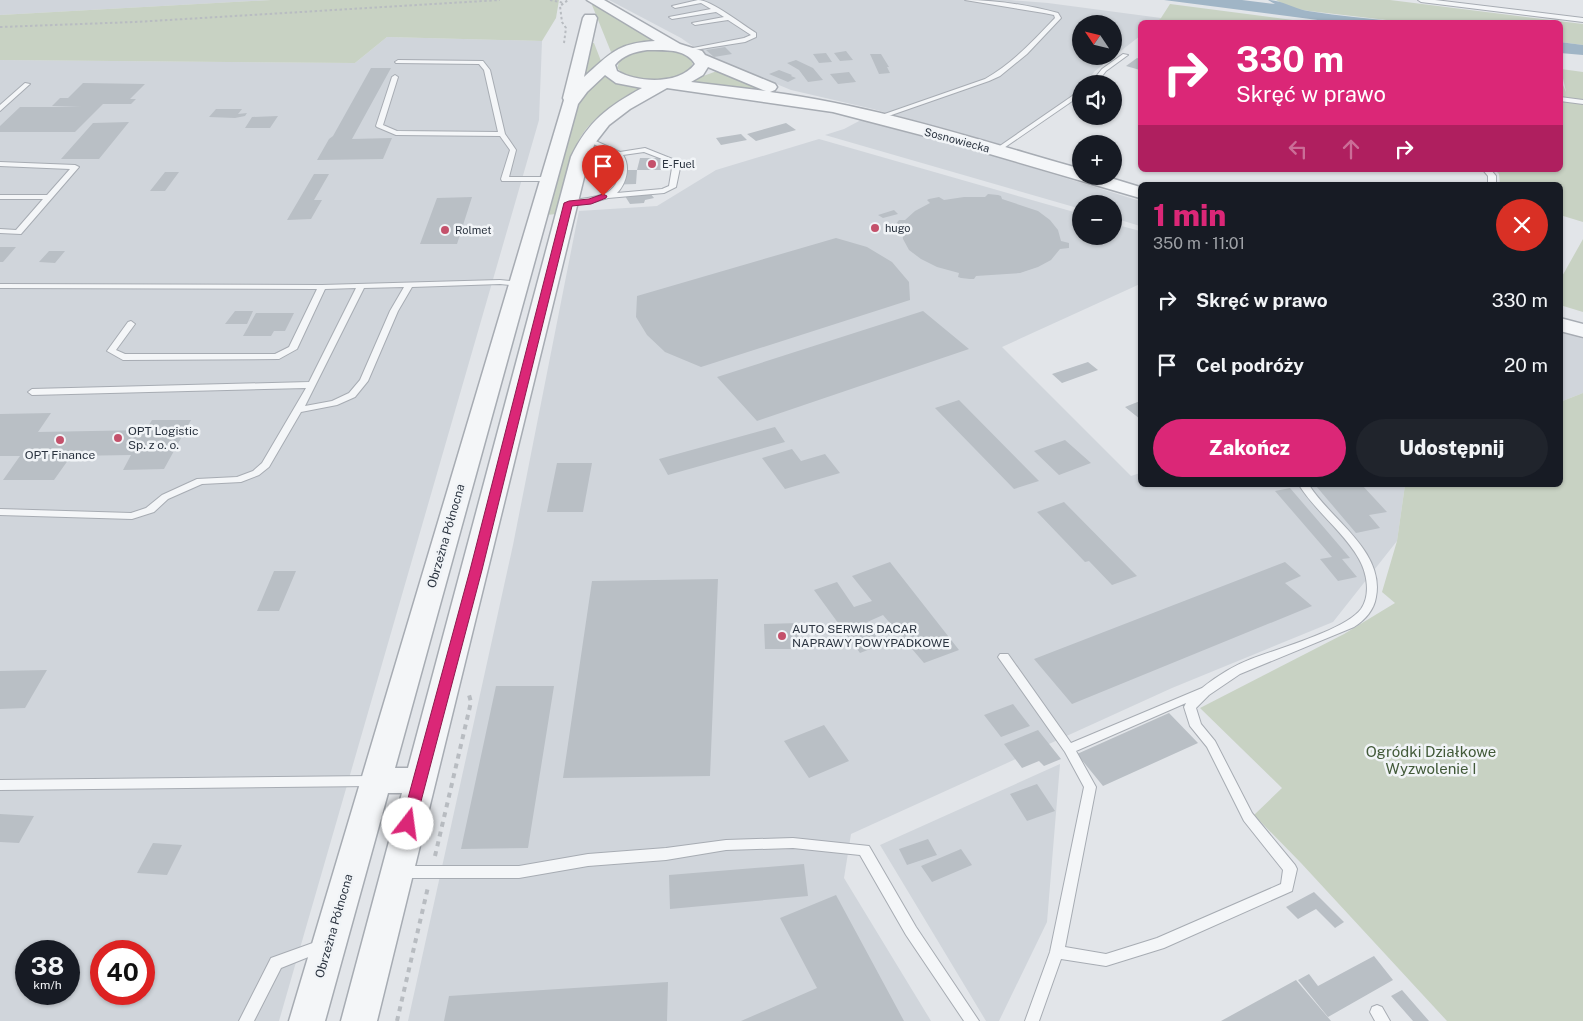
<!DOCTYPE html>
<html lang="pl">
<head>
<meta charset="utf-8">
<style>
  body { margin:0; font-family:"Public Sans",sans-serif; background:#20242c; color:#f1f3f6; height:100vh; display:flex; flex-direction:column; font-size:19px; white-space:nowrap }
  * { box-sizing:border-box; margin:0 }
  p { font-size:16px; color:#9ea1a6 }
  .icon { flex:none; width:28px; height:28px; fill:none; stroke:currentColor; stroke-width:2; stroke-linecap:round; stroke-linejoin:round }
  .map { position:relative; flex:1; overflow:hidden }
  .sheet { position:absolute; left:1138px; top:182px; width:425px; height:305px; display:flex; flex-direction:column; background:#171b24; border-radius:8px; box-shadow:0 1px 4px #0004 }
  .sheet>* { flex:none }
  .top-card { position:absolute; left:1138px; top:20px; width:425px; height:152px; border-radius:8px; box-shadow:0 1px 4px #0004; background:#db2777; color:#fff; overflow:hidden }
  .needle { width:32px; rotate:305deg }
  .buttons { position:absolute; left:1072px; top:15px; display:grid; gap:10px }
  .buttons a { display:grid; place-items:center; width:50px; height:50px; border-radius:50%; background:#171b24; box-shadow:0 1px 4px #0004; font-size:25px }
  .speed { position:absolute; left:15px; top:940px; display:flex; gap:10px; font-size:25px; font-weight:700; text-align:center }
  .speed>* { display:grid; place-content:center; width:65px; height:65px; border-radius:50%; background:#171b24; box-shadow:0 1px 4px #0004; line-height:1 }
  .speed small { font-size:12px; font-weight:400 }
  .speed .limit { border:8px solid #d22; background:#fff; color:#111 }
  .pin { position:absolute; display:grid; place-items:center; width:42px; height:42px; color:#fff; margin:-51px -21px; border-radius:50% 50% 50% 0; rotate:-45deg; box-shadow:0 0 5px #0007 }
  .pin .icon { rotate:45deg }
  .me { position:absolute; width:55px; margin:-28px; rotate:15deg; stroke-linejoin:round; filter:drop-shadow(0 0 4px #0008) }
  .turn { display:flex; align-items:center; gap:18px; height:105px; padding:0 15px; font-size:22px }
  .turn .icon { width:65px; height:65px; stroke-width:2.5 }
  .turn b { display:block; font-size:35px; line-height:42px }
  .lanes { display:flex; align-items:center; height:48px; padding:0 15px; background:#0003; justify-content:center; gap:25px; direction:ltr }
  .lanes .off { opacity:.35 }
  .round { display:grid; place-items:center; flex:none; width:52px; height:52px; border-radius:26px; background:#20242c }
  .head { display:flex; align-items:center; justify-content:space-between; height:85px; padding:0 15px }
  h1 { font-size:30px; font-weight:800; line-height:38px; color:#db2777 }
  .action { display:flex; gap:10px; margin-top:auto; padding:10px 15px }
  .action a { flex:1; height:58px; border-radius:30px; background:#db2777; color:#fff; font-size:20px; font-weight:800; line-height:58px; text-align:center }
  .action a+a { background:#20242c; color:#f1f3f6 }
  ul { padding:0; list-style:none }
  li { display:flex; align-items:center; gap:15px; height:65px; padding:0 15px }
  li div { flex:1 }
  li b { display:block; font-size:19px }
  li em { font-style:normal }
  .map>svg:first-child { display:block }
  .built { fill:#d0d5db; fill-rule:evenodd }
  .green { fill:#c8d2c3 }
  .water { fill:#a0b5c6 }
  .building { fill:#b9bfc5 }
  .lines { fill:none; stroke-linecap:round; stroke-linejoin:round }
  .service-casing { stroke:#a7acb3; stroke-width:2 }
  .tertiary-casing { stroke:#a7acb3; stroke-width:3 }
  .path-far1 { stroke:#b8bcc1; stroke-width:2; stroke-dasharray:2.5 2.5; stroke-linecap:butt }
  .path { stroke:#b8bcc1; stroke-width:4; stroke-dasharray:5 5; stroke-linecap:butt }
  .service { fill:#f4f6f8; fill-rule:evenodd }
  .tertiary { fill:#f4f6f8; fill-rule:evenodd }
  .route { fill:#db2777; stroke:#8e194d }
  .poi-dot { fill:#c4516b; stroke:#f1f4f7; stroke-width:2 }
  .labels { text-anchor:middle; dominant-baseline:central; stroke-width:5; stroke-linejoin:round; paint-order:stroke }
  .far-street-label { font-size:11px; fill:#2b3440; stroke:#f1f4f7 }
  .far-poi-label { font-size:11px; fill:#2b3440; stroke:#f1f4f7; text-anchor:start }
  .poi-label { font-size:12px; fill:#2b3440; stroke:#f1f4f7; text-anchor:start }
  .street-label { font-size:12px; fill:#2b3440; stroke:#f1f4f7 }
  .near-park-label { font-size:15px; fill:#425a39; stroke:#f1f4f7 }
</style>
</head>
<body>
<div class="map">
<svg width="1583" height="1021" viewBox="0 0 1583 1021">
  <rect width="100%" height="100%" fill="#e2e5e9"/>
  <!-- built -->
  <path class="built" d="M 0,0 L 271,0 L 0,15 Z
    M 609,0 L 1010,0 L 1048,3 L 1161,18 L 1156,22 L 1140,22 L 1140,36 L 1095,71 L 1084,84 L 1081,84 L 1077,92 L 1017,135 L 1000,145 L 873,109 L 791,90 L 704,54 L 681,38 ZM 1081,24 L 1114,24 L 1114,56 L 1081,56 Z
    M 387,37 L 542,41 L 539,120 L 279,1021 L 0,1021 L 0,60 L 355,63 ZM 26,951 L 69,951 L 69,994 L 26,994 ZM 101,951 L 144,951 L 144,994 L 101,994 Z
    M 861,120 L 1004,159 L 1140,201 L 1140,226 L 1114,218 L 1114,204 L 1081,204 L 1081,209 L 825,135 L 844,129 Z
    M 819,139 L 1081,214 L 1081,236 L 1114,236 L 1114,224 L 1140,231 L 1140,284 L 1002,347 L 1131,476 L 1140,473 L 1140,485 L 1405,485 L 1397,541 L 1333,622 L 1172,688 L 851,834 L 844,878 L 931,1021 L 408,1021 L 513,545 L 579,211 L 657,206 L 716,170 Z
    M 1560,332 L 1583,339 L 1583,393 L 1560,402 Z
    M 1060,764 L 1047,922 L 999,1021 L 986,1021 L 880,845 Z"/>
  <!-- green -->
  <path class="green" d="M 271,0 L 559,0 L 556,18 L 542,41 L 387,37 L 355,63 L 0,60 L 0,15 Z
    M 1276,0 L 1390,0 L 1583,24 L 1583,45 L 1560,42 L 1560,22 L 1404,22 L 1309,11 L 1291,8 Z
    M 594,4 L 657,39 L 611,52 L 592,5 Z
    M 1170,4 L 1308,22 L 1156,22 L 1161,18 Z
    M 589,43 L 594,43 L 601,61 L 583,77 Z
    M 662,49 C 674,51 686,52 693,62 C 689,81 649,81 634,78 C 627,76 622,73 617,68 L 620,60 L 623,57 L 637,52 Z
    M 1561,69 L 1583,72 L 1583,222 L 1560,215 L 1560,185 L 1500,185 L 1499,174 L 1495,170 L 1560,170 L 1560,78 L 1566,92 Z
    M 717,71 L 769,91 L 684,83 Z
    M 603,74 L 613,80 L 644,87 C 622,100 592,115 579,140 C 568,159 563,192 557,214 L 546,215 L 572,121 L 580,99 Z
    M 1583,239 L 1583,312 L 1560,305 L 1560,280 Z
    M 1583,393 L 1583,1021 L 1447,1021 L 1301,863 L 1254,815 L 1282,788 L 1200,708 L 1344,634 L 1395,603 L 1382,592 L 1397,541 L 1405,485 L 1560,485 L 1560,402 Z"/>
  <!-- water -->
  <path class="water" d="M 1164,0 L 1242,0 L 1275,4 L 1268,0 C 1281,0 1294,9 1308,11 C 1340,16 1372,19 1404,22 L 1333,22 Z
    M 1560,42 L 1583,45 L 1583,55 L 1560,53 Z"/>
  <!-- building -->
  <path class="building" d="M 725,47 L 732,54 L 714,57 L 706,50 Z
    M 846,51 L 853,60 L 840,61 L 834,53 Z
    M 826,53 L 832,62 L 819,63 L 813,54 Z
    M 870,54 L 881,54 L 889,67 L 887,67 L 890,73 L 879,74 Z
    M 1137,58 L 1140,59 L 1140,70 L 1126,66 Z
    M 796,60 L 813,68 L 823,80 L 808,82 L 799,70 L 787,63 Z
    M 371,68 L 391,68 L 352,139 L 392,138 L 383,159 L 317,160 L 329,139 L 333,136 Z
    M 779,70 L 792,75 L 791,76 L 796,78 L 788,82 L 769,74 Z
    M 849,72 L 856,82 L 838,84 L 830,74 Z
    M 83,83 L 145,84 L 130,99 L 136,99 L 131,104 L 103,104 L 75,132 L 0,132 L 0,126 L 20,107 L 81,107 L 52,106 L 60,98 L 68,98 Z
    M 216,109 L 242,109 L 238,114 L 247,113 L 245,116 L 235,118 L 209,117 Z
    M 278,116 L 270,128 L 245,128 L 252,117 Z
    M 129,122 L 99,159 L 61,159 L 93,123 Z
    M 786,123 L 796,130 L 756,141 L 747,134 Z
    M 741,134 L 747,140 L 721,145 L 716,138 Z
    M 640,158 L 667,158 L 664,170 L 637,170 Z
    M 608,170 L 637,170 L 636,184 L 604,185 Z
    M 165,172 L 179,172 L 165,191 L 150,191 Z
    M 314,174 L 329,174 L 314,200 L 322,200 L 311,219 L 287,220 Z
    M 650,193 L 654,198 L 645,200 L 644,203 L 630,204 L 625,196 Z
    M 988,194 L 998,195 L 1001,196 L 1002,199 L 1038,211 L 1050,220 L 1058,230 L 1061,241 L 1069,243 L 1069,248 L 1060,249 L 1051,260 L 1038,267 L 1020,273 L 976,276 L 974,279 L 970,279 L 961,278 L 958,277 L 959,273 L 937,267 L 921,259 L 909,250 L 903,239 L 902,228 L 895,225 L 899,220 L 905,220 L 915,211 L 930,203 L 927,200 L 929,199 L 939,197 L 944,200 L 964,197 L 985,197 Z
    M 472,197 L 457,244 L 420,244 L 437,198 Z
    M 894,210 L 898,214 L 883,218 L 878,215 Z
    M 836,238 L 867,247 L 892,262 L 909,282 L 910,300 L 701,367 L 665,352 L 647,335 L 636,317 L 637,296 Z
    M 0,247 L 16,247 L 3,262 L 0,262 Z
    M 49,251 L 65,251 L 55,263 L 39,262 Z
    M 235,311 L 253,311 L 247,324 L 225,324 Z
    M 923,311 L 969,349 L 757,421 L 717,377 Z
    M 256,313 L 294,313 L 285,331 L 274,331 L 271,336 L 243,336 Z
    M 1088,362 L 1098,370 L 1062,383 L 1052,374 Z
    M 959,400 L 1039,481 L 1014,489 L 935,408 Z
    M 1140,401 L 1140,419 L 1125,407 Z
    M 51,413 L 38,432 L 146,430 L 152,420 L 191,420 L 164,469 L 123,470 L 131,455 L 71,456 L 54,480 L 3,480 L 20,456 L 0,456 L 0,414 Z
    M 775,427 L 785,442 L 668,475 L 659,459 Z
    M 1065,440 L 1091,463 L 1059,475 L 1034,451 Z
    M 792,449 L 801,461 L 825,454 L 840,473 L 785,489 L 762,458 Z
    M 557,463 L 592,463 L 583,512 L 547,512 Z
    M 1362,485 L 1387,512 L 1369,515 L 1380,528 L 1356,533 L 1316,486 Z
    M 1290,488 L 1350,558 L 1342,559 L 1357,577 L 1338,581 L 1320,559 L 1332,557 L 1275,491 Z
    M 1064,502 L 1137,576 L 1112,585 L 1089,561 L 1085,562 L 1037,512 Z
    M 890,562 L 959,650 L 924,663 L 883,615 L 865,623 L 883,644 L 860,653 L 814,590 L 837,582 L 854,607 L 872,601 L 852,576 Z
    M 1285,562 L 1301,576 L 1285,583 L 1312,606 L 1072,704 L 1034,659 Z
    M 274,571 L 296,571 L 279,611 L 257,611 Z
    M 718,579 L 710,776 L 563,778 L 592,581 Z
    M 799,623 L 799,649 L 765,649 L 764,624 Z
    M 47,670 L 25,708 L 0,709 L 0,671 Z
    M 496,686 L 554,686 L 528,848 L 461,849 Z
    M 1013,704 L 1030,726 L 1001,737 L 984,715 Z
    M 1169,713 L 1198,743 L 1103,786 L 1077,754 Z
    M 824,725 L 849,761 L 809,778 L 784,741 Z
    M 1038,730 L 1061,759 L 1044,766 L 1039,761 L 1022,768 L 1004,744 Z
    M 1037,784 L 1055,811 L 1027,821 L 1010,794 Z
    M 0,814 L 34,816 L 19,843 L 0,842 Z
    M 928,839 L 937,855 L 907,865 L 899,849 Z
    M 153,843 L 182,845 L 167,875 L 137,873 Z
    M 961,849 L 972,865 L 932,882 L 921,866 Z
    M 804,864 L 808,896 L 670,909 L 669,875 Z
    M 1314,892 L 1344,922 L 1335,928 L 1316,909 L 1298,919 L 1286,907 Z
    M 836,895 L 904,1021 L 741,1021 L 817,988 L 780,918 Z
    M 1374,956 L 1393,980 L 1328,1017 L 1298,980 L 1309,974 L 1318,986 Z
    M 1296,980 L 1331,1021 L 1221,1021 Z
    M 668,982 L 667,1021 L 444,1021 L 449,996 Z
    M 1402,990 L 1429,1021 L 1413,1021 L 1391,996 Z"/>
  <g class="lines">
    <defs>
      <path id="service" d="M 698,0 C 711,0 743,25 756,33 L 756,37 L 745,42 L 688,51 L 688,49 L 744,38 L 751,35 L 728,20 L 695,25 L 692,23 L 724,17 L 716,12 L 672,19 L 669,17 L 711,9 L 701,3 L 675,8 L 672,6 Z
        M 965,0 C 996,0 1028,5 1058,13 L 1061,18 L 1027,54 L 1000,76 L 989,81 L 880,119 L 876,119 L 876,117 L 985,79 C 1013,63 1033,41 1055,18 L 1054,15 L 1044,13 Z
        M 1418,0 L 1435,0 L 1583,18 L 1583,22 L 1421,2 Z
        M 1123,54 L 1128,55 L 1106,71 L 1096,84 L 1090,84 L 1102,69 Z
        M 398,60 L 483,61 L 490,70 L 505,134 L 516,150 L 509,177 L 548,177 L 552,179 L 551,181 L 502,181 L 501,179 L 510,150 L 500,136 L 396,135 L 377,127 L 376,126 L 392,77 L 395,75 L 398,77 L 383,125 L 397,131 L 498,132 L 484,70 L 479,64 L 396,63 L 395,62 Z
        M 25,83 L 30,84 L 0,111 L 0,105 Z
        M 1081,90 L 1081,95 L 998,152 L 994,152 L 994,150 Z
        M 1560,97 L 1583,100 L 1583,104 L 1560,101 Z
        M 585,138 L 589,138 L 620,152 L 645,148 L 675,160 L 680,168 L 676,187 L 664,193 L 608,198 L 591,203 L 566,205 L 566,201 C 588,197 618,200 619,171 C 620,165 620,161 617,155 L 585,140 ZM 644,152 L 670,162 L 672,168 L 669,186 L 662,189 L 617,193 C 626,184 631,167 623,155 Z
        M 0,162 L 75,165 L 79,167 L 21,234 L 0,233 L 0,229 L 16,230 L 43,199 L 0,199 L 0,195 L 47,195 L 70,169 L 0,166 Z
        M 1483,170 L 1491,170 L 1496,176 L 1496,185 L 1488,185 L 1488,176 Z
        M 500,280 L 519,282 L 523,284 L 519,286 L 500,284 L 412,287 L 398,311 L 368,381 L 355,397 L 337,405 L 301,412 L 269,467 L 259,475 L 241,482 L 202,484 L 168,499 L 154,512 L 132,519 L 0,515 L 0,509 L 131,513 L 146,508 L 162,495 L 197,479 L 237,477 L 253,471 L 262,463 L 306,388 L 32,395 L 28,392 L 32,389 L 309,382 L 356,288 L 325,289 L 297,349 L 279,359 L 123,360 L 107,351 L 128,322 L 131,321 L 135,324 L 116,350 L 125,354 L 275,354 L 289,347 L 317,289 L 0,288 L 0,284 L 322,285 ZM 404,287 L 390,311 L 360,380 L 349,393 L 332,401 L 305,406 L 364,288 Z
        M 1299,485 L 1309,485 C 1330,519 1385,551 1376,597 C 1374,610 1365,620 1354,627 L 1240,674 L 1209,695 L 1196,708 L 1201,724 L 1215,741 L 1252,813 L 1295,865 L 1297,869 L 1292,891 L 1164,948 L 1106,966 L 1061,959 L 1039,1021 L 1025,1021 L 1050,952 L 1084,787 L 1065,752 L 998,657 L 1000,654 L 1008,654 L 1071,743 L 1202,688 C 1217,676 1233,666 1251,659 C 1277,649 1345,630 1361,609 C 1371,595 1367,573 1359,559 C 1344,532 1316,512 1299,485 ZM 1186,703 L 1184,707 L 1190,726 L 1207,747 L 1244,821 L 1283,870 L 1281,884 L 1157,938 L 1106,954 L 1065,947 L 1096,787 L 1076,751 Z
        M 372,776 L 376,777 L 378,781 L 376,785 L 372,786 L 0,790 L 0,780 Z
        M 793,838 L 869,846 L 916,927 L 979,1021 L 964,1021 L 906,935 L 860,855 L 793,848 L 726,850 L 666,860 L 588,866 L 519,878 L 400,878 L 395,876 L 393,872 L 395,868 L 400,866 L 519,866 L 588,854 L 666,848 L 726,840 Z
        M 321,940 L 326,942 L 328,946 L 326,950 L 281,968 L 254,1021 L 239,1021 L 271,958 Z
        M 1377,1005 L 1382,1007 L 1390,1021 L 1375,1021 L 1370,1012 L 1372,1007 Z"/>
      <path id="tertiary" d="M 587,0 L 604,0 L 680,44 L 702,51 L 705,55 L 775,84 L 777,87 L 775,90 L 770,92 C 876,106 979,140 1081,169 L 1081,176 L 1104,176 L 1140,187 L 1140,198 L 952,143 L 833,112 L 667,88 L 630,109 L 609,125 L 595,143 L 589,157 L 377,1021 L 341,1021 L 402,793 L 388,793 L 325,1021 L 289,1021 L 564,100 L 563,98 L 583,18 L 585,15 L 595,15 L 597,18 L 584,77 C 610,54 617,43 655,41 ZM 647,50 C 663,50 686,48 695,64 C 679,85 638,83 617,71 L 615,65 C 623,55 634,52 647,50 ZM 708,67 L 763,90 L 766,91 L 691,82 L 703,75 ZM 605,75 L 616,83 L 642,88 C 609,106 588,121 571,157 L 408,768 L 395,768 L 578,104 L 587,92 Z
        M 1560,318 L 1583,324 L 1583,337 L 1560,331 Z"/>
    </defs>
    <!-- service casing -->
    <use href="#service" class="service-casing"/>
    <!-- tertiary casing -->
    <use href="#tertiary" class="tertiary-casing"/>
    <!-- path-far1 -->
    <path class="path-far1" d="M 550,0 L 564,3
      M 0,27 L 135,22 L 500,0
      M 564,43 L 566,28 L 562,22 L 560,6 L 568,0"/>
    <!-- path -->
    <path class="path" d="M 435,856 L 471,702 L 469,695
      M 397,1021 L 428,887"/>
    <!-- service -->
    <use href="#service" class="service"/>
    <!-- tertiary -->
    <use href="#tertiary" class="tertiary"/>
  </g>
  <!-- route -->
  <path class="route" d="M 603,194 L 607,196 L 606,198 L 591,204 L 572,206 L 482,570 L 415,824 L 413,829 L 408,830 L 403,829 L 401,824 L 470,570 L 564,203 L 569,201 L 589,199 Z"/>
  <!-- markers -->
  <g class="poi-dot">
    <circle cx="652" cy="164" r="5"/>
    <circle cx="875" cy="228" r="5"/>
    <circle cx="445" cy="230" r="5"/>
    <circle cx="118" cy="438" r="5"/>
    <circle cx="60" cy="440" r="5"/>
    <circle cx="782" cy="636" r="5"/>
  </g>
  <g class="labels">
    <!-- far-street labels -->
    <g class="far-street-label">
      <text transform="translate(957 140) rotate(15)">Sosnowiecka</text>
    </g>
    <!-- far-poi labels -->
    <g class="far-poi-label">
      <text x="662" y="164">E-Fuel</text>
      <text x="885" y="228">hugo</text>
      <text x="455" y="230">Rolmet</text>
    </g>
    <!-- poi labels -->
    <g class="poi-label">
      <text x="128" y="431">OPT Logistic<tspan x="128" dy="14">Sp. z o. o.</tspan></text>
      <text x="60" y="455" text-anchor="middle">OPT Finance</text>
      <text x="792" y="629">AUTO SERWIS DACAR<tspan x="792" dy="14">NAPRAWY POWYPADKOWE</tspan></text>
    </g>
    <!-- street labels -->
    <g class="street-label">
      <text transform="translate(446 536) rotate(-74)">Obrzeżna Północna</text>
      <text transform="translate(334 926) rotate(-74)">Obrzeżna Północna</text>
    </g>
    <!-- near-park labels -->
    <g class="near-park-label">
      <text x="1431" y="751">Ogródki Działkowe<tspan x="1431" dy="17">Wyzwolenie I</tspan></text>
    </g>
  </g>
</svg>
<div class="buttons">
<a><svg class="needle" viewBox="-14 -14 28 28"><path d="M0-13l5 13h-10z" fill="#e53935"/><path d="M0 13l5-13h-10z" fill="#9ea1a6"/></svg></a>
<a><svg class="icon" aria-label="sound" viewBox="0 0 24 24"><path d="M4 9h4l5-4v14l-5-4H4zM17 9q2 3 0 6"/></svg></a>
<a>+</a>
<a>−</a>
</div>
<div class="speed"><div>38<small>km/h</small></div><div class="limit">40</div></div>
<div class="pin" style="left:603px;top:196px;background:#d93025"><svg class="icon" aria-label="arrive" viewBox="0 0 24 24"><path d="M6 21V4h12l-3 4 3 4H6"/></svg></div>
<svg class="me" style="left:408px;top:824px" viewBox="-20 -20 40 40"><circle r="19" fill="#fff"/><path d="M0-13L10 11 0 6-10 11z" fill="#db2777"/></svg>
<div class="top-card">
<div class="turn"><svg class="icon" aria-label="right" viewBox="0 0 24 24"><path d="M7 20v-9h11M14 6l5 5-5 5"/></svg><div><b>330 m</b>Skręć w prawo</div></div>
<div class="lanes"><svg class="icon off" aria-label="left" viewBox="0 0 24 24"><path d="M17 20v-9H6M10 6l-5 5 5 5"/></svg><svg class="icon off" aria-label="ahead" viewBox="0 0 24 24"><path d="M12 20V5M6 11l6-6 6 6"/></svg><svg class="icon" aria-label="right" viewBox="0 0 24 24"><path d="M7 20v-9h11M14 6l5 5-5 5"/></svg></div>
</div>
<section class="sheet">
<div class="head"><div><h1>1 min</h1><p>350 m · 11:01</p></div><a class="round" style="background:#d93025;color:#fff"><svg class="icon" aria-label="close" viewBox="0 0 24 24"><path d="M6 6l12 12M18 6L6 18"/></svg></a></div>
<ul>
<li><svg class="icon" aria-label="right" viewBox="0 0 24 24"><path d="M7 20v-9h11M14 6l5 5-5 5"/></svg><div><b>Skręć w prawo</b></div><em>330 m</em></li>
<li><svg class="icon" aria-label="arrive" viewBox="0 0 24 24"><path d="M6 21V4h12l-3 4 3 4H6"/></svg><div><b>Cel podróży</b></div><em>20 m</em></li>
</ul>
<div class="action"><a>Zakończ</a><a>Udostępnij</a></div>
</section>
</div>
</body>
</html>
